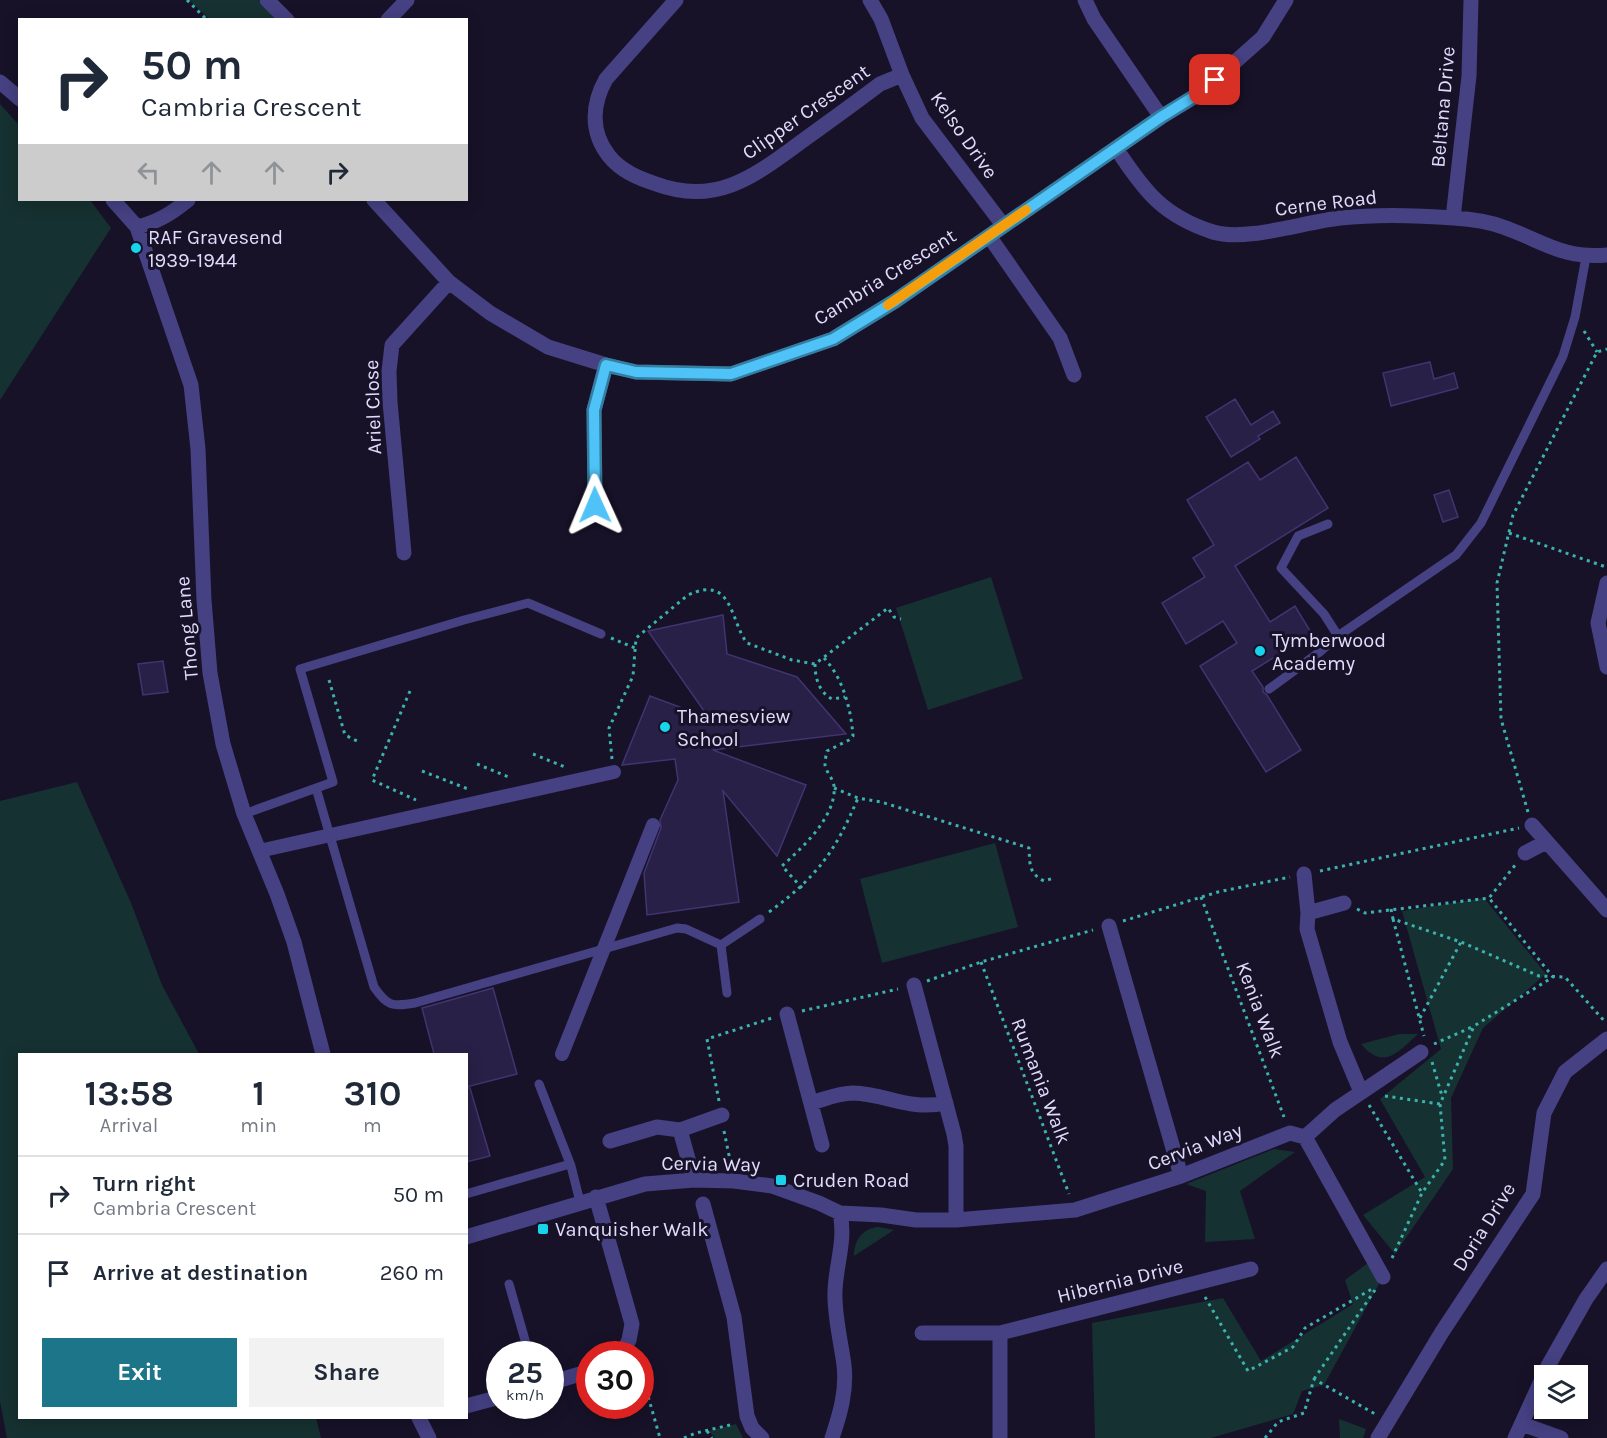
<!DOCTYPE html>
<html lang="en">
<head>
<meta charset="utf-8">
<style>
  body { margin:0; font-family:Karla,sans-serif; background:#f2f2f3; color:#1f2937; height:100vh; display:flex; flex-direction:column; font-size:22px; white-space:nowrap }
  * { box-sizing:border-box; margin:0 }
  p { font-size:20px; color:#747a83 }
  .icon { flex:none; width:33px; height:33px; fill:none; stroke:currentColor; stroke-width:2; stroke-linecap:round; stroke-linejoin:round }
  .map { position:relative; flex:1; overflow:hidden }
  .details { position:absolute; left:18px; top:1053px; width:450px; height:366px; display:flex; flex-direction:column; background:#fff; border-radius:0px; box-shadow:0 3px 15px #0003 }
  .details>* { flex:none }
  .top-card { position:absolute; left:18px; top:18px; width:450px; height:183px; border-radius:0px; box-shadow:0 3px 15px #0003; background:#fff; color:#1f2937; overflow:hidden }
  .fabs { position:absolute; left:1534px; top:1365px; display:grid; gap:12px }
  .fabs a { display:grid; place-items:center; width:54px; height:54px; border-radius:0px; background:#fff; box-shadow:0 3px 15px #0003; font-size:30px }
  .speed { position:absolute; left:486px; top:1341px; display:flex; gap:12px; font-size:30px; font-weight:700; text-align:center }
  .speed>* { display:grid; place-content:center; width:78px; height:78px; border-radius:50%; background:#fff; box-shadow:0 3px 15px #0003; line-height:1 }
  .speed small { font-size:15px; font-weight:400 }
  .speed .limit { border:9px solid #d22; background:#fff; color:#111 }
  .pin { position:absolute; display:grid; place-items:center; width:51px; height:51px; color:#fff; margin:-26px; border-radius:12px; box-shadow:0 3px 9px #0006 }
  .me { position:absolute; width:66px; margin:-33px; rotate:359deg; stroke-linejoin:round; filter:drop-shadow(0 0 4px #0008) }
  .turn { display:flex; align-items:center; gap:21px; height:126px; padding:0 24px; font-size:27px }
  .turn .icon { width:78px; height:78px; stroke-width:2.5 }
  .turn b { display:block; font-size:42px; line-height:51px }
  .lanes { display:flex; align-items:center; height:57px; padding:0 24px; background:#0003; justify-content:center; gap:30px; direction:ltr }
  .lanes .off { opacity:.35 }
  .eta { display:flex; justify-content:space-evenly; align-items:center; height:102px; text-align:center }
  .eta b { font-size:36px; font-weight:700; line-height:42px }
  .action { display:flex; gap:12px; margin-top:auto; padding:12px 24px }
  .action a { flex:1; height:69px; border-radius:0px; background:#1c7588; color:#fff; font-size:24px; font-weight:700; line-height:69px; text-align:center }
  .action a+a { background:#f2f2f3; color:#1f2937 }
  ul { padding:0; list-style:none }
  li { display:flex; align-items:center; gap:18px; height:78px; padding:0 24px; border-top:2px solid #e0e1e3 }
  li div { flex:1 }
  li b { display:block; font-size:22px }
  li em { font-style:normal }
  .map>svg:first-child { display:block }
  .green { fill:#163131 }
  .building { fill:#292047; stroke:#413471; stroke-width:1.5 }
  .lines { fill:none; stroke-linecap:round; stroke-linejoin:round }
  .path { stroke:#3bb2ad; stroke-width:3; stroke-dasharray:3 4.5; stroke-linecap:butt }
  .service { stroke:#454183; stroke-width:9 }
  .pedestrian { stroke:#454183; stroke-width:14 }
  .minor { stroke:#454183; stroke-width:15 }
  .route-casing { stroke:#337fa1; stroke-width:15 }
  .route { stroke:#4fc3f7; stroke-width:10 }
  .slow { stroke:#f59e0b; stroke-width:10 }
  .poi-dot { fill:#18d3ec; stroke:#171228; stroke-width:2 }
  .labels { text-anchor:middle; dominant-baseline:central; stroke-width:6; stroke-linejoin:round; paint-order:stroke }
  .street-label { font-size:20px; fill:#e0dcfc; stroke:#171228 }
  .poi-label { font-size:20px; fill:#e0dcfc; stroke:#171228; text-anchor:start }
</style>
</head>
<body>
<div class="map">
<svg width="1607" height="1438" viewBox="0 0 1607 1438">
  <rect width="100%" height="100%" fill="#171228"/>
  <!-- green -->
  <path class="green" d="M 189,0 L 258,0 L 278,19 L 209,19 Z
    M 0,104 L 19,125 L 20,200 L 90,200 L 111,228 L 0,400 Z
    M 991,577 L 1023,679 L 928,710 L 896,608 Z
    M 77,782 L 131,903 L 162,985 L 199,1054 L 20,1054 L 20,1418 L 316,1418 L 321,1438 L 7,1438 L 0,1401 L 0,801 Z
    M 995,843 L 1018,927 L 882,963 L 860,879 Z
    M 1484,898 L 1546,974 L 1483,1028 L 1451,1098 L 1453,1169 L 1395,1254 L 1363,1215 L 1425,1177 L 1380,1099 L 1441,1049 L 1402,911 Z
    M 1399,1034 L 1418,1034 C 1398,1052 1384,1071 1361,1044 Z
    M 1274,1149 L 1295,1152 L 1240,1191 L 1255,1239 L 1205,1242 L 1206,1191 L 1186,1184 Z
    M 879,1227 L 894,1230 L 854,1256 C 854,1241 862,1228 879,1227 Z
    M 1368,1263 L 1379,1284 L 1324,1385 L 1302,1391 L 1293,1414 L 1211,1438 L 1095,1438 L 1092,1323 L 1223,1298 L 1261,1361 L 1353,1304 L 1345,1280 Z
    M 1339,1419 L 1366,1429 L 1363,1438 L 1340,1438 Z
    M 736,1424 L 743,1438 L 715,1438 L 709,1431 Z"/>
  <!-- building -->
  <path class="building" d="M 1430,362 L 1434,379 L 1454,373 L 1458,388 L 1391,406 L 1383,373 Z
    M 1235,399 L 1251,425 L 1273,411 L 1280,423 L 1258,436 L 1260,439 L 1231,457 L 1206,417 Z
    M 1296,457 L 1328,508 L 1235,566 L 1270,622 L 1295,606 L 1312,634 L 1252,671 L 1263,687 L 1263,692 L 1267,695 L 1301,750 L 1266,772 L 1200,666 L 1237,643 L 1223,621 L 1186,644 L 1162,603 L 1205,577 L 1193,558 L 1214,545 L 1187,500 L 1248,462 L 1260,480 Z
    M 1449,490 L 1458,517 L 1443,522 L 1434,495 Z
    M 723,615 L 727,654 L 797,677 L 846,734 L 713,750 L 806,785 L 777,856 L 723,791 L 739,902 L 647,915 L 644,873 L 661,828 L 660,820 L 678,780 L 675,759 L 622,765 L 650,696 L 709,718 L 648,631 Z
    M 163,661 L 168,692 L 143,695 L 138,664 Z
    M 493,988 L 517,1074 L 466,1087 L 466,1054 L 434,1054 L 422,1008 Z
    M 466,1088 L 470,1088 L 490,1156 L 466,1162 Z"/>
  <g class="lines">
    <!-- path -->
    <path class="path" d="M 187,0 L 207,20
      M 1584,331 L 1597,352
      M 1509,533 L 1606,567
      M 611,638 L 635,648
      M 815,664 C 815,678 819,692 832,699 L 845,697
      M 329,680 L 345,735 L 359,742
      M 410,691 L 372,780 L 416,800
      M 533,754 L 565,767
      M 612,759 L 609,728 L 633,676 L 636,638 L 688,595 C 733,574 730,621 747,643 L 792,660 L 815,664 L 888,608 L 894,617 L 901,619
      M 477,764 L 511,778
      M 422,771 L 468,789
      M 834,788 L 858,798 L 881,802 L 1029,848 C 1030,863 1028,873 1044,881 L 1054,878
      M 1528,812 L 1501,719 L 1497,583 L 1513,515 L 1597,352 L 1607,349
      M 1320,871 L 1519,828
      M 802,888 L 782,866 C 802,848 837,816 834,786 C 833,778 826,772 825,765 C 825,761 826,755 827,751 L 849,740 L 853,736 C 851,709 843,678 824,658
      M 1201,897 L 1284,1117
      M 1357,909 L 1365,913 L 1489,898 L 1516,864
      M 1391,909 L 1393,919 L 1461,942 L 1539,976 L 1565,977 L 1606,1023
      M 769,912 C 817,877 835,852 858,798
      M 1393,919 L 1424,1036
      M 1123,921 L 1218,892 L 1290,877
      M 981,962 L 1069,1194
      M 927,981 L 981,962 L 1093,930
      M 802,1011 L 898,989
      M 1420,1018 L 1461,942
      M 1434,1044 L 1472,1027
      M 1432,1062 L 1442,1096
      M 1385,1096 L 1440,1104
      M 719,1101 L 707,1039 L 772,1018
      M 1369,1105 L 1422,1193
      M 724,1131 L 731,1165
      M 1392,1258 L 1422,1193 L 1445,1160 L 1440,1104 L 1474,1026 L 1553,977 L 1489,898
      M 1205,1297 L 1248,1371 L 1293,1347 L 1305,1328 L 1372,1289
      M 640,1368 L 660,1438
      M 1314,1379 L 1375,1290
      M 707,1431 L 712,1438
      M 684,1438 L 696,1433 L 734,1424
      M 1265,1438 L 1278,1422 L 1304,1413 L 1314,1379 L 1375,1414"/>
    <!-- service -->
    <path class="service" d="M 1328,524 L 1298,536 L 1281,568 L 1324,614 L 1338,636
      M 1269,689 L 1321,651 L 1338,636 L 1456,555 L 1481,523 L 1563,356 L 1575,317 L 1586,257
      M 316,788 L 374,987 C 387,1006 392,1007 415,1003 L 677,928 L 686,929 L 721,945 L 760,919
      M 244,814 L 333,782 L 300,669 L 464,620 L 528,603 L 601,634
      M 721,945 L 727,993
      M 539,1084 L 571,1166 L 580,1202
      M 466,1194 L 570,1164
      M 509,1284 L 529,1354"/>
    <!-- pedestrian -->
    <path class="pedestrian" d="M 259,851 L 614,772
      M 562,1054 L 653,825"/>
    <!-- minor -->
    <path class="minor" d="M 267,0 L 287,20
      M 676,0 L 606,79 C 592,104 590,132 609,156 C 621,171 638,178 656,184 C 718,207 757,174 805,139 C 830,121 855,103 880,84 L 902,75
      M 870,0 L 881,19 L 902,75 L 922,118 L 1003,225
      M 1085,0 L 1094,19 L 1161,117
      M 388,20 L 407,0
      M 0,82 L 20,99
      M 1116,148 C 1144,191 1163,216 1213,232 C 1246,242 1304,222 1340,218 C 1377,214 1416,215 1454,218 C 1470,219 1487,221 1503,227 C 1543,241 1562,259 1607,255
      M 113,200 L 137,227 L 191,385 L 198,449 L 204,600 L 210,673 L 223,744 L 244,814 L 277,894 L 294,942 L 323,1054
      M 374,200 L 449,282 L 490,313 L 548,347 L 606,365 L 636,372 L 731,374 L 833,339 L 895,301 L 1161,117 L 1199,94 L 1263,37 L 1286,0
      M 1453,218 L 1469,76 L 1471,0
      M 137,227 C 158,222 172,213 188,200
      M 989,236 L 1060,338 L 1074,375
      M 595,505 L 594,410 L 606,365
      M 404,553 L 390,402 L 389,371 L 392,345 L 449,282
      M 1607,583 L 1598,623 L 1607,667
      M 1532,825 L 1607,910
      M 1525,853 L 1546,842
      M 1304,874 L 1308,913
      M 1344,903 L 1308,913 L 1307,929 L 1340,1042 L 1361,1092
      M 1109,926 L 1181,1176
      M 914,985 L 954,1134 L 956,1146 L 956,1220
      M 787,1014 L 822,1145
      M 811,1103 C 825,1099 839,1093 853,1093 C 887,1094 909,1111 946,1103
      M 680,1130 L 722,1115
      M 1305,1137 L 1383,1277
      M 610,1141 L 657,1127 L 680,1130 L 694,1180
      M 596,1197 L 632,1324 L 629,1340 L 622,1354
      M 703,1204 L 734,1317 L 747,1416 L 752,1428 L 762,1438
      M 466,1237 L 645,1184 L 694,1180 L 734,1181 L 772,1186 L 819,1203 L 840,1213 L 881,1215 L 916,1220 L 956,1220 L 1075,1210 L 1181,1176 L 1290,1133 L 1305,1137 L 1335,1110 L 1421,1052
      M 922,1333 L 1000,1333 L 1251,1269
      M 1000,1333 L 1000,1438
      M 550,1383 L 590,1371
      M 466,1406 L 500,1397
      M 419,1418 L 429,1438
      M 1522,1424 L 1561,1438
      M 832,1438 C 840,1414 847,1391 844,1365 C 841,1341 834,1316 835,1291 C 836,1264 846,1240 840,1213
      M 1378,1438 L 1442,1332 L 1533,1194 L 1544,1113 L 1565,1072 L 1607,1039
      M 1515,1438 L 1548,1366 L 1586,1299 L 1607,1269"/>
  </g>
  <g class="lines">
    <defs>
      <path id="route" d="M 595,505 L 594,410 L 606,365 L 636,372 L 731,374 L 833,339 L 895,301 L 1161,117 L 1198,94 L 1215,80"/>
    </defs>
    <!-- route casing -->
    <use href="#route" class="route-casing"/>
    <!-- route -->
    <use href="#route" class="route"/>
    <!-- slow -->
    <path class="slow" d="M 888,305 L 1026,210"/>
  </g>
  <!-- markers -->
  <g class="poi-dot">
    <circle cx="136" cy="248" r="6"/>
    <circle cx="1260" cy="651" r="6"/>
    <circle cx="665" cy="727" r="6"/>
    <rect x="775" y="1174" width="12" height="12" rx="3"/>
    <rect x="537" y="1223" width="12" height="12" rx="3"/>
  </g>
  <g class="labels">
    <!-- street labels -->
    <g class="street-label">
      <text transform="translate(1443 107) rotate(-85)">Beltana Drive</text>
      <text transform="translate(806 112) rotate(-35)">Clipper Crescent</text>
      <text transform="translate(964 135) rotate(55)">Kelso Drive</text>
      <text transform="translate(1326 203) rotate(-7)">Cerne Road</text>
      <text transform="translate(885 277) rotate(-32)">Cambria Crescent</text>
      <text transform="translate(373 407) rotate(-92)">Ariel Close</text>
      <text transform="translate(187 628) rotate(-95)">Thong Lane</text>
      <text transform="translate(1260 1010) rotate(69)">Kenia Walk</text>
      <text transform="translate(1041 1081) rotate(69)">Rumania Walk</text>
      <text transform="translate(1195 1147) rotate(-21)">Cervia Way</text>
      <text transform="translate(711 1164) rotate(1)">Cervia Way</text>
      <text transform="translate(1484 1227) rotate(-58)">Doria Drive</text>
      <text transform="translate(1120 1281) rotate(-14)">Hibernia Drive</text>
    </g>
    <!-- poi labels -->
    <g class="poi-label">
      <text x="148" y="237">RAF Gravesend<tspan x="148" dy="23">1939-1944</tspan></text>
      <text x="1272" y="640">Tymberwood<tspan x="1272" dy="23">Academy</tspan></text>
      <text x="677" y="716">Thamesview<tspan x="677" dy="23">School</tspan></text>
      <text x="793" y="1180">Cruden Road</text>
      <text x="555" y="1229">Vanquisher Walk</text>
    </g>
  </g>
</svg>
<div class="fabs">
<a><svg class="icon" aria-label="layers" viewBox="0 0 24 24"><path d="M12 4l9 5-9 5-9-5zM3 14l9 5 9-5"/></svg></a>
</div>
<div class="speed"><div>25<small>km/h</small></div><div class="limit">30</div></div>
<div class="pin" style="left:1215px;top:80px;background:#d93025"><svg class="icon" aria-label="arrive" viewBox="0 0 24 24"><path d="M6 21V4h12l-3 4 3 4H6"/></svg></div>
<svg class="me" style="left:595px;top:505px" viewBox="-20 -20 40 40"><path d="M0-17L14 15 0 8-14 15z" fill="#4fc3f7" stroke="#fff" stroke-width="4"/></svg>
<div class="top-card">
<div class="turn"><svg class="icon" aria-label="right" viewBox="0 0 24 24"><path d="M7 20v-9h11M14 6l5 5-5 5"/></svg><div><b>50 m</b>Cambria Crescent</div></div>
<div class="lanes"><svg class="icon off" aria-label="left" viewBox="0 0 24 24"><path d="M17 20v-9H6M10 6l-5 5 5 5"/></svg><svg class="icon off" aria-label="ahead" viewBox="0 0 24 24"><path d="M12 20V5M6 11l6-6 6 6"/></svg><svg class="icon off" aria-label="ahead" viewBox="0 0 24 24"><path d="M12 20V5M6 11l6-6 6 6"/></svg><svg class="icon" aria-label="right" viewBox="0 0 24 24"><path d="M7 20v-9h11M14 6l5 5-5 5"/></svg></div>
</div>
<section class="details">
<div class="eta">
<div><b>13:58</b><p>Arrival</p></div>
<div><b>1</b><p>min</p></div>
<div><b>310</b><p>m</p></div>
</div>
<ul>
<li><svg class="icon" aria-label="right" viewBox="0 0 24 24"><path d="M7 20v-9h11M14 6l5 5-5 5"/></svg><div><b>Turn right</b><p>Cambria Crescent</p></div><em>50 m</em></li>
<li><svg class="icon" aria-label="arrive" viewBox="0 0 24 24"><path d="M6 21V4h12l-3 4 3 4H6"/></svg><div><b>Arrive at destination</b></div><em>260 m</em></li>
</ul>
<div class="action"><a>Exit</a><a>Share</a></div>
</section>
</div>
</body>
</html>
